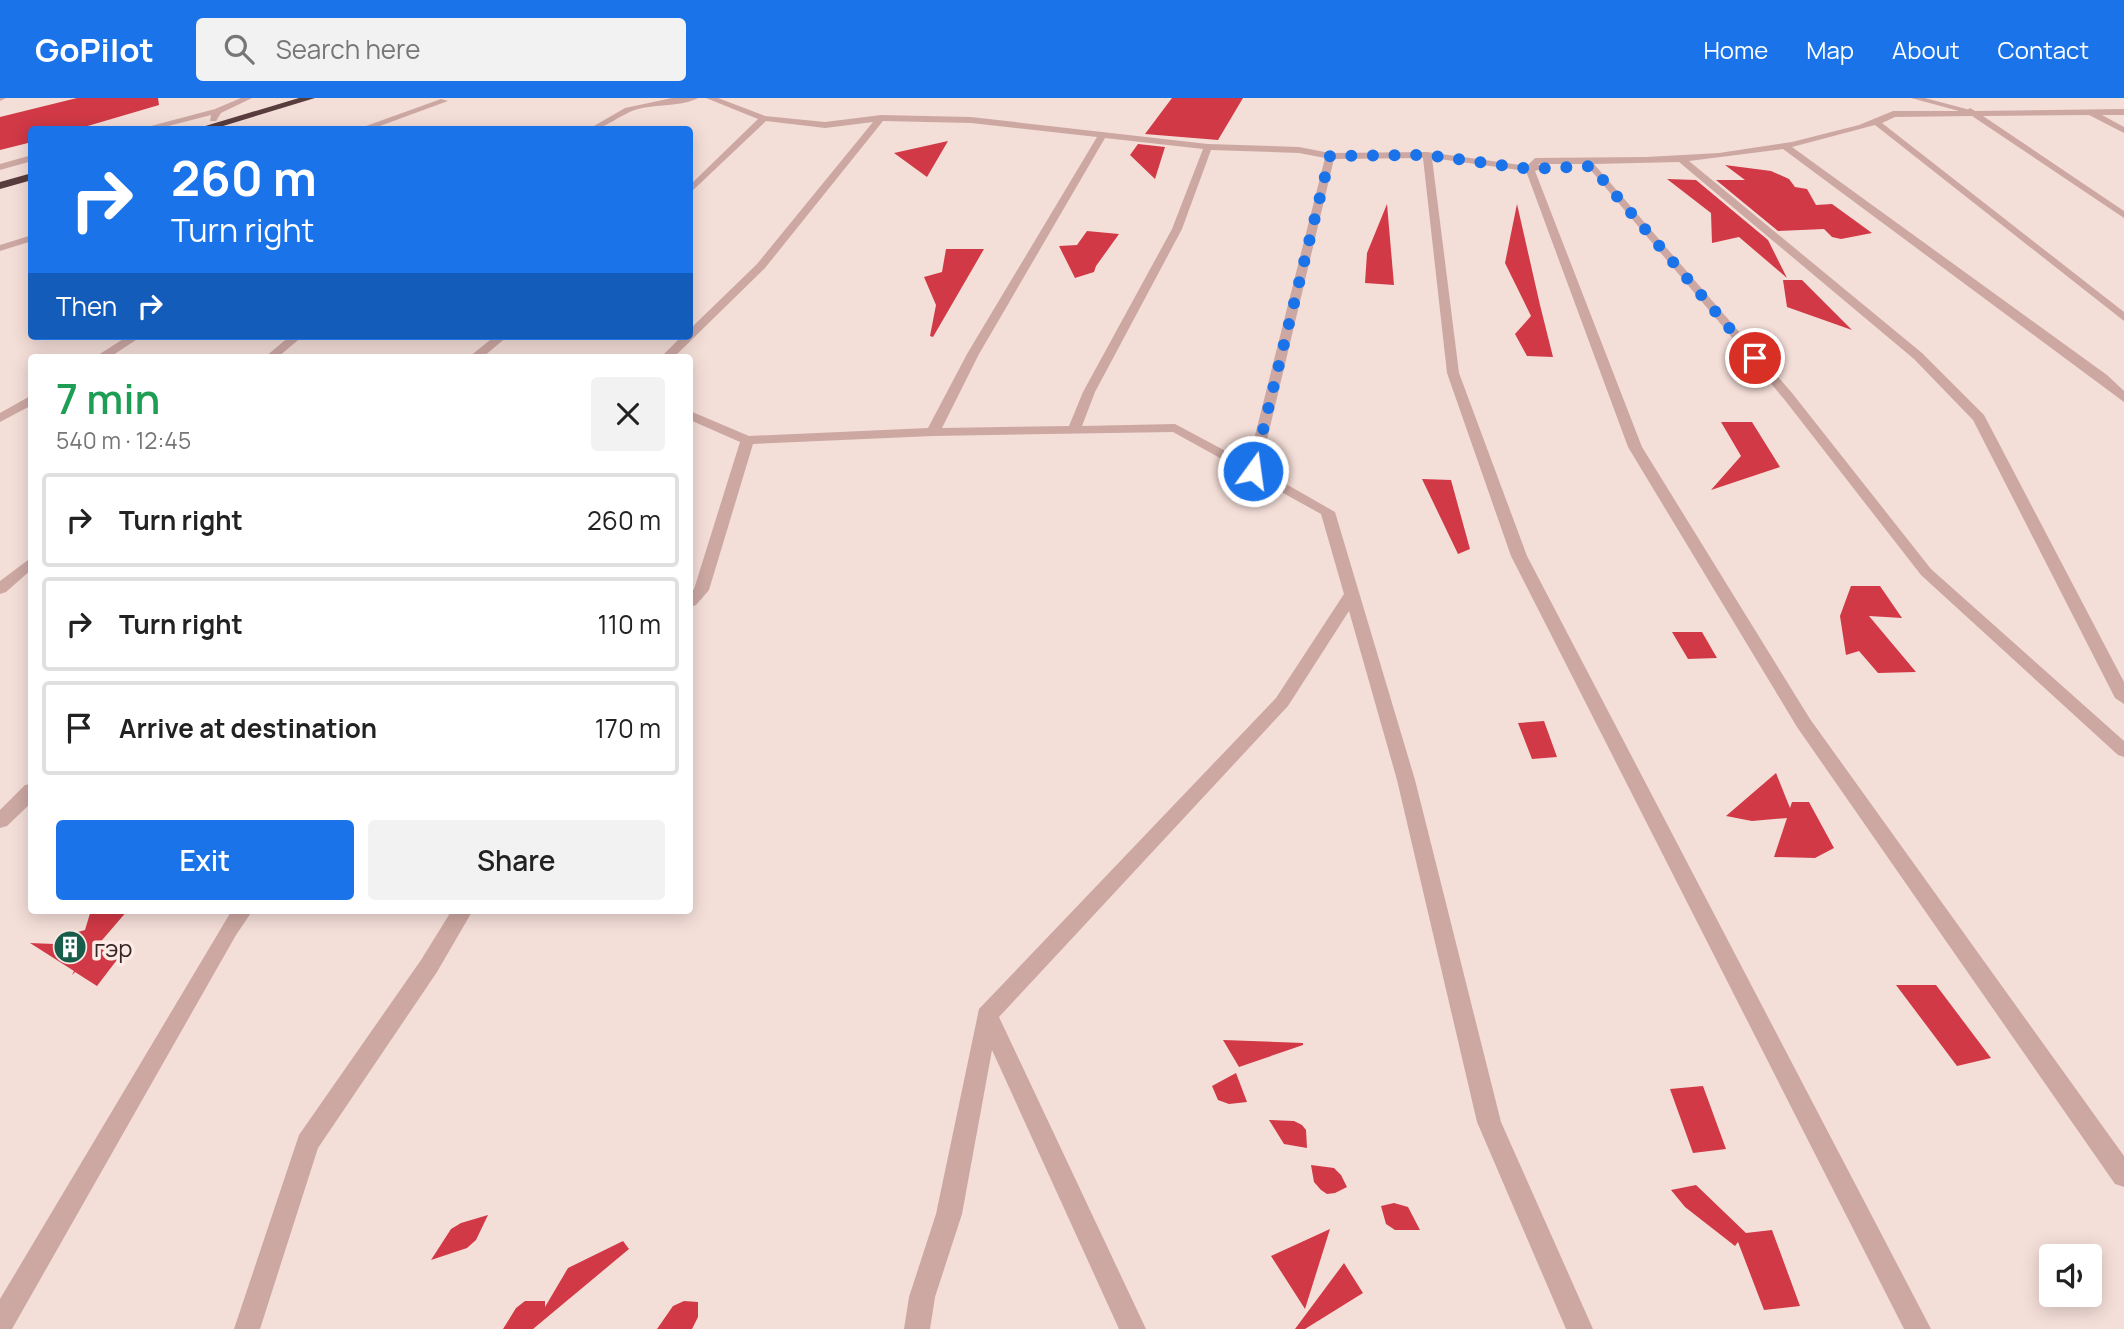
<!DOCTYPE html>
<html lang="en">
<head>
<meta charset="utf-8">
<style>
  body { margin:0; font-family:Manrope,sans-serif; background:#f2f2f2; color:#222; height:100vh; display:flex; flex-direction:column; font-size:26px; white-space:nowrap }
  * { box-sizing:border-box; margin:0 }
  p { font-size:23px; color:#767676 }
  .icon { flex:none; width:38px; height:38px; fill:none; stroke:currentColor; stroke-width:2; stroke-linecap:round; stroke-linejoin:round }
  .map { position:relative; flex:1; overflow:hidden }
  .details { position:absolute; left:28px; top:256px; width:665px; height:560px; display:flex; flex-direction:column; background:#fff; border-radius:7px; box-shadow:0 4px 18px #0003 }
  .details>* { flex:none }
  .top-card { position:absolute; left:28px; top:28px; width:665px; height:214px; border-radius:7px; box-shadow:0 4px 18px #0003; background:#1a73e8; color:#fff; overflow:hidden }
  .tools { position:absolute; left:2039px; top:1146px; display:grid; gap:14px }
  .tools a { display:grid; place-items:center; width:63px; height:63px; border-radius:7px; background:#fff; box-shadow:0 4px 18px #0003; font-size:35px }
  .pin { position:absolute; display:grid; place-items:center; width:60px; height:60px; color:#fff; margin:-30px; border:4px solid #fff; border-radius:50%; box-shadow:0 2px 7px #0007 }
  .me { position:absolute; width:77px; margin:-38px; rotate:14deg; stroke-linejoin:round; filter:drop-shadow(0 0 5px #0008) }
  .turn { display:flex; align-items:center; gap:24px; height:147px; padding:0 28px; font-size:32px }
  .turn .icon { width:91px; height:91px; stroke-width:2.5 }
  .turn b { display:block; font-size:49px; line-height:60px }
  .then { display:flex; align-items:center; height:66px; padding:0 28px; background:#0003; gap:14px; font-size:26px }
  .round { display:grid; place-items:center; flex:none; width:74px; height:74px; border-radius:7px; background:#f2f2f2 }
  .summary { display:flex; align-items:center; justify-content:space-between; height:119px; padding:0 28px }
  h1 { font-size:42px; font-weight:600; line-height:52px; color:#1e9e55 }
  .primary-button { display:flex; gap:14px; margin-top:auto; padding:14px 28px }
  .primary-button a { flex:1; height:80px; border-radius:7px; background:#1a73e8; color:#fff; font-size:28px; font-weight:600; line-height:80px; text-align:center }
  .primary-button a+a { background:#f2f2f2; color:#222 }
  ul { padding:0; list-style:none }
  li { display:flex; align-items:center; gap:21px; height:94px; margin:0 14px 10px; padding:0 14px; border:4px solid #e0e0e0; border-radius:7px }
  li div { flex:1 }
  li b { display:block; font-size:26px }
  li em { font-style:normal }
  header { display:flex; align-items:center; gap:42px; box-sizing:border-box; height:98px; padding:0 35px; background:#1a73e8; color:#fff }
  header strong { font-size:33px }
  nav { display:flex; gap:38px; margin-inline-start:auto; font-size:24px }
  .search { width:490px; height:63px; background:#f2f2f2; display:flex; align-items:center; gap:18px; box-sizing:border-box; padding:0 24px; border-radius:7px; color:#767676; font-size:26px }
  .map>svg:first-child { display:block }
  .building { fill:#d13946 }
  .lines { fill:none; stroke-linecap:round; stroke-linejoin:round }
  .lane { fill:#cda8a3; fill-rule:evenodd }
  .street { fill:#cda8a3; fill-rule:evenodd }
  .highway { fill:#593c3d; fill-rule:evenodd }
  .route { stroke:#1a73e8; stroke-width:12; stroke-dasharray:0 21.6 }
  .labels { text-anchor:middle; dominant-baseline:central; stroke-width:7; stroke-linejoin:round; paint-order:stroke }
  .near-poi-label { font-size:24px; fill:#372626; stroke:#fbeae5; text-anchor:start }
</style>
</head>
<body>
<header>
<strong>GoPilot</strong>
<div class="search"><svg class="icon" aria-label="search" viewBox="0 0 24 24"><circle cx="10" cy="10" r="6"/><path d="M15 15l6 6"/></svg>Search here</div>
<nav><a>Home</a><a>Map</a><a>About</a><a>Contact</a></nav>
</header>
<div class="map">
<svg width="2124" height="1231" viewBox="0 0 2124 1231">
  <rect width="100%" height="100%" fill="#f4ded8"/>
  <!-- building -->
  <path class="building" d="M 77,0 L 158,0 L 159,7 L 74,32 L 32,32 L 32,44 L 0,52 L 0,19 Z
    M 1172,0 L 1243,0 L 1218,42 L 1145,36 Z
    M 948,43 L 927,79 L 894,55 Z
    M 1138,46 L 1165,49 L 1155,81 L 1130,57 Z
    M 1725,67 L 1771,73 L 1789,81 L 1795,89 L 1807,91 L 1816,107 L 1832,106 L 1872,135 L 1841,141 L 1832,139 L 1824,131 L 1778,133 L 1716,82 L 1745,82 Z
    M 1667,81 L 1696,82 L 1768,142 L 1787,180 L 1739,139 L 1712,145 L 1711,115 Z
    M 1387,106 L 1394,187 L 1365,185 L 1367,155 Z
    M 1517,106 L 1540,207 L 1553,259 L 1527,258 L 1515,236 L 1531,218 L 1505,165 Z
    M 1087,133 L 1119,136 L 1096,168 L 1094,174 L 1075,180 L 1059,148 L 1077,147 Z
    M 946,151 L 984,151 L 933,239 L 930,238 L 936,207 L 924,179 L 942,174 Z
    M 1783,182 L 1802,182 L 1852,232 L 1787,209 Z
    M 1721,324 L 1752,324 L 1780,369 L 1711,392 L 1741,358 Z
    M 1422,381 L 1451,382 L 1470,451 L 1458,456 Z
    M 1851,488 L 1880,488 L 1902,520 L 1869,518 L 1916,574 L 1878,575 L 1859,553 L 1846,557 L 1840,518 Z
    M 1672,534 L 1702,534 L 1717,560 L 1688,561 Z
    M 1544,623 L 1557,659 L 1532,661 L 1518,625 Z
    M 1776,675 L 1790,710 L 1792,704 L 1809,704 L 1834,750 L 1815,760 L 1774,759 L 1787,720 L 1752,723 L 1726,718 Z
    M 91,812 L 128,812 L 97,848 L 126,850 L 97,888 L 75,874 L 72,877 L 74,873 L 30,845 L 54,846 L 64,838 L 85,832 Z
    M 1896,887 L 1936,887 L 1991,960 L 1957,968 Z
    M 1223,942 L 1303,945 L 1303,947 L 1239,969 Z
    M 1236,975 L 1247,1004 L 1229,1006 L 1218,1002 L 1212,988 Z
    M 1703,988 L 1726,1051 L 1693,1055 L 1670,991 Z
    M 1269,1022 L 1294,1023 L 1302,1027 L 1306,1032 L 1307,1050 L 1284,1046 Z
    M 1311,1067 L 1334,1070 L 1341,1077 L 1347,1089 L 1335,1095 L 1327,1096 L 1321,1092 L 1314,1084 Z
    M 1696,1087 L 1746,1135 L 1772,1132 L 1800,1208 L 1764,1212 L 1738,1144 L 1735,1148 L 1685,1109 L 1671,1092 Z
    M 1394,1105 L 1408,1109 L 1420,1132 L 1395,1132 L 1386,1126 L 1381,1108 Z
    M 488,1117 L 476,1142 L 467,1150 L 431,1162 L 451,1131 L 461,1125 Z
    M 1330,1131 L 1305,1211 L 1271,1158 Z
    M 623,1143 L 629,1151 L 533,1231 L 503,1231 L 516,1210 L 525,1203 L 545,1203 L 545,1209 L 568,1170 Z
    M 1344,1165 L 1363,1195 L 1305,1231 L 1295,1231 Z
    M 684,1203 L 698,1204 L 698,1219 L 692,1231 L 657,1231 L 673,1208 Z"/>
  <g class="lines">
    <!-- lane -->
    <path class="lane" d="M 1911,0 L 1925,0 L 1974,13 L 1970,16 Z"/>
    <!-- street -->
    <path class="street" d="M 0,0 L 6,0 L 0,3 Z
      M 241,0 L 252,0 L 221,15 L 216,23 L 210,23 L 211,17 L 153,32 L 136,32 L 215,11 Z
      M 672,0 L 698,0 C 682,9 656,6 638,11 C 620,16 605,32 587,32 L 625,10 Z
      M 706,0 L 718,0 L 765,18 L 825,24 L 881,17 L 971,19 L 1208,46 L 1299,49 L 1330,55 L 1427,54 L 1527,68 L 1535,60 L 1646,59 L 1719,55 L 1792,44 L 1859,27 L 1893,13 L 1966,13 L 1970,10 L 1975,13 L 2124,11 L 2124,17 L 2102,17 L 2124,29 L 2124,35 L 2089,17 L 1983,18 L 2124,113 L 2124,120 L 1972,18 L 1895,19 L 1882,25 L 2124,214 L 2124,223 L 1875,27 L 1792,49 L 2107,277 L 2124,293 L 2124,304 L 1783,51 L 1689,63 L 1922,255 L 1984,317 L 2124,584 L 2124,606 L 2115,600 L 1973,322 L 1914,261 L 1679,64 L 1594,66 L 1792,295 L 1931,471 L 2124,643 L 2124,659 L 2118,657 L 1921,477 L 1784,301 L 1589,70 L 1590,66 L 1538,66 L 1544,70 L 1535,73 L 1642,349 L 1810,621 L 2124,1058 L 2124,1089 L 2115,1086 L 1797,629 L 1628,349 L 1526,73 L 1432,60 L 1459,275 L 1527,458 L 1931,1231 L 1904,1231 L 1511,458 L 1447,275 L 1423,60 L 1334,61 L 1260,371 L 1335,414 L 1415,682 L 1501,1024 L 1593,1231 L 1566,1231 L 1477,1024 L 1397,682 L 1349,513 L 1288,608 L 999,919 L 1146,1231 L 1119,1231 L 992,952 L 962,1116 L 935,1199 L 930,1231 L 904,1231 L 909,1199 L 936,1116 L 979,911 L 1276,600 L 1344,496 L 1321,416 L 1173,334 L 933,338 L 753,346 L 709,492 L 696,507 L 690,509 L 690,495 L 694,491 L 740,344 L 690,322 L 690,313 L 749,338 L 928,330 L 967,256 L 1097,39 L 971,25 L 883,23 L 765,170 L 674,259 L 661,259 L 682,238 L 690,238 L 690,231 L 757,166 L 873,24 L 825,30 L 766,23 L 690,95 L 690,87 L 758,21 ZM 1105,40 L 1203,51 L 1172,131 L 1083,294 L 1069,328 L 942,330 L 979,256 ZM 1211,52 L 1299,55 L 1325,60 L 1248,365 L 1175,326 L 1082,328 L 1095,294 L 1182,131 Z
      M 441,1 L 448,3 L 369,32 L 355,32 Z
      M 32,57 L 32,63 L 0,72 L 0,66 Z
      M 32,137 L 32,143 L 0,153 L 0,147 Z
      M 128,238 L 142,238 L 110,259 L 95,259 Z
      M 290,238 L 303,238 L 278,259 L 265,259 Z
      M 495,238 L 508,238 L 483,259 L 469,259 Z
      M 32,297 L 32,307 L 0,324 L 0,315 Z
      M 32,459 L 32,471 L 6,494 L 0,496 L 0,483 Z
      M 32,686 L 32,704 L 7,728 L 0,730 L 0,712 L 25,687 Z
      M 232,812 L 253,812 L 236,837 L 12,1231 L 0,1231 L 0,1201 Z
      M 452,812 L 473,812 L 437,874 L 318,1050 L 260,1231 L 234,1231 L 299,1037 L 421,862 Z"/>
    <!-- highway -->
    <path class="highway" d="M 299,0 L 315,0 L 210,32 L 192,32 Z
      M 32,75 L 32,82 L 0,91 L 0,84 Z"/>
  </g>
  <g class="lines">
    <!-- route -->
    <path class="route" d="M 1253,373 L 1330,58 L 1427,57 L 1530,71 L 1591,68 L 1755,260"/>
  </g>
  <!-- icons -->
  <defs>
    <symbol id="building-disc" viewBox="-11 -11 22 22"><circle r="9.5" fill="#185c4a" stroke="#fbeae5"/><path d="M-4-6H4V6H1V3H-1V6H-4ZM-2.5-4.3h1.7v1.8h-1.7ZM.8-4.3h1.7v1.8H.8ZM-2.5-1h1.7V.8h-1.7ZM.8-1h1.7V.8H.8Z" fill="#fff"/></symbol>
  </defs>
  <g fill-rule="evenodd">
    <use href="#building-disc" x="51" y="830" width="38" height="38"/>
  </g>
  <g class="labels">
    <!-- near-poi labels -->
    <g class="near-poi-label">
      <text x="94" y="849">гэр</text>
    </g>
  </g>
</svg>
<div class="tools">
<a><svg class="icon" aria-label="sound" viewBox="0 0 24 24"><path d="M4 9h4l5-4v14l-5-4H4zM17 9q2 3 0 6"/></svg></a>
</div>
<div class="pin" style="left:1755px;top:260px;background:#d93025"><svg class="icon" aria-label="arrive" viewBox="0 0 24 24"><path d="M6 21V4h12l-3 4 3 4H6"/></svg></div>
<svg class="me" style="left:1253px;top:373px" viewBox="-20 -20 40 40"><circle r="17" fill="#1a73e8" stroke="#fff" stroke-width="3"/><path d="M0-11L8 9 0 5-8 9z" fill="#fff"/></svg>
<div class="top-card">
<div class="turn"><svg class="icon" aria-label="right" viewBox="0 0 24 24"><path d="M7 20v-9h11M14 6l5 5-5 5"/></svg><div><b>260 m</b>Turn right</div></div>
<div class="then">Then<svg class="icon" aria-label="right" viewBox="0 0 24 24"><path d="M7 20v-9h11M14 6l5 5-5 5"/></svg></div>
</div>
<section class="details">
<div class="summary"><div><h1>7 min</h1><p>540 m · 12:45</p></div><a class="round"><svg class="icon" aria-label="close" viewBox="0 0 24 24"><path d="M6 6l12 12M18 6L6 18"/></svg></a></div>
<ul>
<li><svg class="icon" aria-label="right" viewBox="0 0 24 24"><path d="M7 20v-9h11M14 6l5 5-5 5"/></svg><div><b>Turn right</b></div><em>260 m</em></li>
<li><svg class="icon" aria-label="right" viewBox="0 0 24 24"><path d="M7 20v-9h11M14 6l5 5-5 5"/></svg><div><b>Turn right</b></div><em>110 m</em></li>
<li><svg class="icon" aria-label="arrive" viewBox="0 0 24 24"><path d="M6 21V4h12l-3 4 3 4H6"/></svg><div><b>Arrive at destination</b></div><em>170 m</em></li>
</ul>
<div class="primary-button"><a>Exit</a><a>Share</a></div>
</section>
</div>
</body>
</html>
